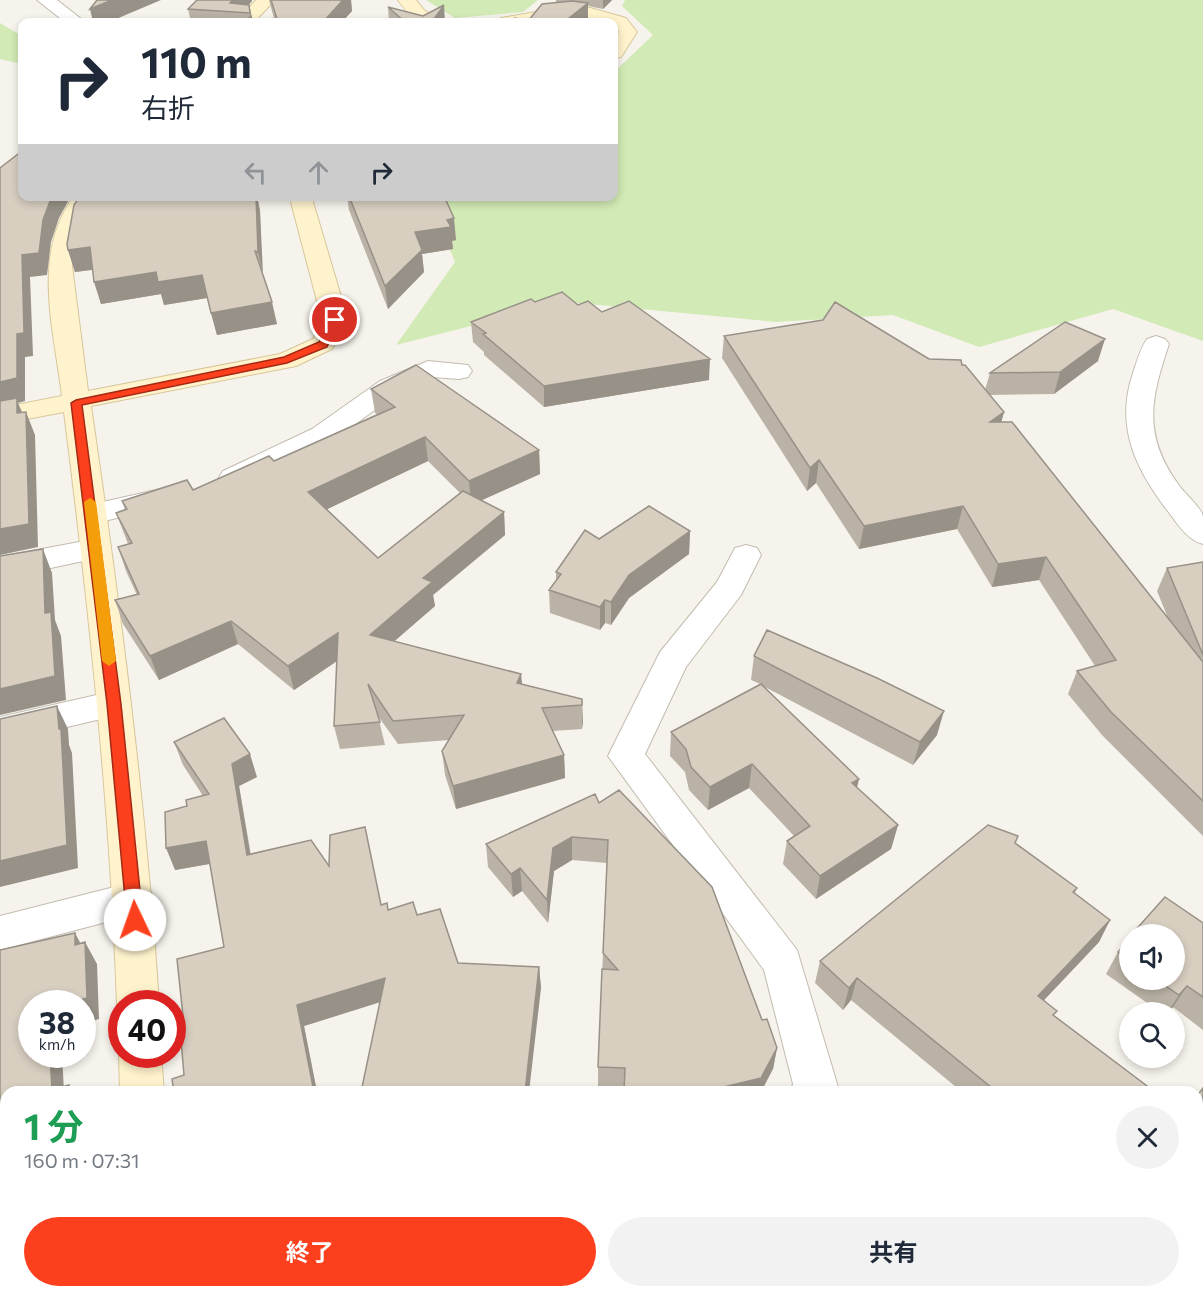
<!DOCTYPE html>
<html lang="ja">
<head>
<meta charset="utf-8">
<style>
  body { margin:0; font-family:Commissioner,"Noto Sans JP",sans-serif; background:#f2f2f3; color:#1f2937; height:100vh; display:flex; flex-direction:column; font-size:22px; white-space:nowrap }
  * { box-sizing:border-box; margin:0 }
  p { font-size:20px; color:#747a83 }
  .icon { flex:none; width:33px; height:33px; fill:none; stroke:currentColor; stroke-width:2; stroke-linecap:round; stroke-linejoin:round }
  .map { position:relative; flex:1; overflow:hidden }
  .side { position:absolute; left:0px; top:1086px; width:1203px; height:212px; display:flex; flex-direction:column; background:#fff; border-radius:18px 18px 0 0; box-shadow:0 3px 9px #0003 }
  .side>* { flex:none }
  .top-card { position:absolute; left:18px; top:18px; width:600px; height:183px; border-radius:12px; box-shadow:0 3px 9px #0003; background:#fff; color:#1f2937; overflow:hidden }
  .buttons { position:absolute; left:1119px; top:924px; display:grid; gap:12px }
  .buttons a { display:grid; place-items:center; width:66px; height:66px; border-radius:50%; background:#fff; box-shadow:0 3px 9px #0003; font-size:30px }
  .speed { position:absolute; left:18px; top:990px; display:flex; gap:12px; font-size:30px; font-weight:700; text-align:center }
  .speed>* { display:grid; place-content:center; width:78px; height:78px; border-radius:50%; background:#fff; box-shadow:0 3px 9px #0003; line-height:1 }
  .speed small { font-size:15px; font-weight:400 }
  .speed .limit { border:9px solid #d22; background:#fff; color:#111 }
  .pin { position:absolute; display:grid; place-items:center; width:51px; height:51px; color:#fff; margin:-26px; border:3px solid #fff; border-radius:50%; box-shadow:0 2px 6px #0007 }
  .me { position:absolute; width:66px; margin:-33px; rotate:357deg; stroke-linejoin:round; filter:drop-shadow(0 0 4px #0008) }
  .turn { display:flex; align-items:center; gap:21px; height:126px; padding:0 24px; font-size:27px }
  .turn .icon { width:78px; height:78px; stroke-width:2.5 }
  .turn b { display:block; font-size:42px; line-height:51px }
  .lanes { display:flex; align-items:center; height:57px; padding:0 24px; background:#0003; justify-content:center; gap:30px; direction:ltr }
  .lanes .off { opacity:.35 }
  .round { display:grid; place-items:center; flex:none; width:63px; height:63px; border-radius:32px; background:#f2f2f3 }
  .summary { display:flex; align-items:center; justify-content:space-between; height:102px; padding:0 24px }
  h1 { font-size:36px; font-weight:700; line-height:45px; color:#1e9e55 }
  .button { display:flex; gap:12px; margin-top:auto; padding:12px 24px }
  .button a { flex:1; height:69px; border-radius:36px; background:#fc3f1d; color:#fff; font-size:24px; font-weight:700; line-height:69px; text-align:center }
  .button a+a { background:#f2f2f3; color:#1f2937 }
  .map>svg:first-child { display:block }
  .green { fill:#d2eab5 }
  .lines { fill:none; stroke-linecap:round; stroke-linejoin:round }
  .street-casing { stroke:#c2bbae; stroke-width:2 }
  .secondary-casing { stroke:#d6c79b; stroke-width:2 }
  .street { fill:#fff; fill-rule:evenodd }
  .secondary { fill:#fff3cd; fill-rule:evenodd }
  .wall { fill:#bab2a6; fill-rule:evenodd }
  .shaded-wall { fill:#979187 }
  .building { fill:#d8cfc1; stroke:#979187; stroke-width:1.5 }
  .route { fill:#fc3f1d; stroke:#a42913; stroke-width:1.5 }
  .slow { fill:#f59e0b }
</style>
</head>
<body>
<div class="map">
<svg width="1203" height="1297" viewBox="0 0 1203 1297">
  <rect width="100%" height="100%" fill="#f6f3ec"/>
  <!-- green -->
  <path class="green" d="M 426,0 L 538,0 L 523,12 L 455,18 Z
    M 625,0 L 1203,0 L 1203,341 L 1113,309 L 979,347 L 893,315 L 776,322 L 567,302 L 396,345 L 455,262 L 428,197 L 614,196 L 614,72 L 653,35 L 622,6 Z
    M 0,23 L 22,36 L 22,64 L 0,59 Z"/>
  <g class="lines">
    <defs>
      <path id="street" d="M 37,0 L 57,0 L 85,22 L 65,22 Z
        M 1156,336 L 1165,339 L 1169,344 C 1151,398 1142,434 1178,484 C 1184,493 1200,506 1203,516 C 1203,524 1203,536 1203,544 C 1187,540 1177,523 1167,510 C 1135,468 1115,426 1133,373 C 1137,361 1140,349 1147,339 Z
        M 428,361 L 468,365 L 472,371 L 468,377 L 459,379 L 432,377 L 398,393 L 332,441 L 243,483 L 233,486 L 223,483 L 219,477 L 223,471 L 312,429 L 380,381 Z
        M 169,487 L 179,489 L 184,496 L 179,503 L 92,524 L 81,521 L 77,514 L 81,507 Z
        M 95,539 L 106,542 L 110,549 L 106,556 L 0,579 L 0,557 Z
        M 746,545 L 757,548 L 761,555 L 741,595 L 686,667 L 645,754 L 797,950 L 838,1087 L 836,1092 L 790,1092 L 793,1084 L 764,970 L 608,756 L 660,652 L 717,582 L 735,548 Z
        M 114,691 L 126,695 L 131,704 L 126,713 L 0,743 L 0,717 Z
        M 134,882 L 148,887 L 154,899 L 148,911 L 0,950 L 0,916 Z
        M 6,1272 L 6,1292 L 45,1292 L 43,1297 L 0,1297 L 0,1274 Z
        M 811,1292 L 863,1292 L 865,1297 L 813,1297 Z"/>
      <path id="secondary" d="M 256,0 L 275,0 L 254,22 L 236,22 Z
        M 398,0 L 416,0 L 424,10 L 441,22 C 417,24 412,19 398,0 Z
        M 590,8 L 626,18 L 637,32 L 621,57 L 614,58 L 614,40 L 619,32 L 614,22 L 572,18 L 534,22 L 498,22 L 501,18 L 554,9 Z
        M 74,196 L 97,196 L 79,226 L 72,266 L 88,391 L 280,354 L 313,339 L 322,320 L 291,202 L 293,196 L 315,196 L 313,202 L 348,320 L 332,349 L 296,366 L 91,406 C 120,605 146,803 159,1004 L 122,1004 L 122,1013 L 117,1004 C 110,805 89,609 64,412 L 0,424 L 0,408 L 62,396 C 54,330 31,254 74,196 Z
        M 122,1047 L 122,1054 L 161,1054 L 164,1092 L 120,1092 L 119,1054 Z
        M 124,1292 L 172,1292 L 172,1297 L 124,1297 Z"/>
    </defs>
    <!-- street casing -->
    <use href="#street" class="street-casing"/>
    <!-- secondary casing -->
    <use href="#secondary" class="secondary-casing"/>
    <!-- street -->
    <use href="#street" class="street"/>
    <!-- secondary -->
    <use href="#secondary" class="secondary"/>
  </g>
  <!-- wall -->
  <path class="wall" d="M 269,0 L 351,0 L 352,11 L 342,22 L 275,22 Z
    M 556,0 L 612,0 L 603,9 L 588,6 L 588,22 L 528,21 L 556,3 Z
    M 252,1 L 249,5 L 253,22 L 191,22 L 188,9 Z
    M 388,7 L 423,16 L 456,22 L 389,22 Z
    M 80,196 L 257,196 L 260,211 L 262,272 L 277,324 L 217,335 L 207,298 L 164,305 L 161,294 L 101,304 L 92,270 L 75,272 L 68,250 Z
    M 347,196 L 444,196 L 456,240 L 452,241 L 453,249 L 422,254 L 424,272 L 388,309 L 349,210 Z
    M 535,302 L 578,305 L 602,312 L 709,380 L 544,407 L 484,355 L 484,352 L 473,342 L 471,322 Z
    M 724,336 L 929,359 L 962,365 L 985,390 L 990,373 L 1098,361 L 1054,394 L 990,395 L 1004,412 L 1001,422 L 1168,618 L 1157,591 L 1167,568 L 1203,562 L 1203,836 L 1102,735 L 1068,694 L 1077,671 L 1095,666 L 1039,580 L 992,587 L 957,529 L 859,549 L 816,483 L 807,491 L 722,358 Z
    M 371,389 L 539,450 L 540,474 L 482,500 L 504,512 L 505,535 L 433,595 L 435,606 L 394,641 L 521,674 L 522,684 L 582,699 L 582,729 L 553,731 L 564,755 L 565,778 L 456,809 L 445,775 L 442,751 L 449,740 L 398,744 L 378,716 L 385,745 L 340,749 L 334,726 L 337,661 L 294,690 L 238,644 L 159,680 L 123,624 L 115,600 L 137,595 L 126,571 L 118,547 L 128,544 L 125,536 L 116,513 L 125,510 L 122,501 L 193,490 L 274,461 L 377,414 L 375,413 ZM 428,461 L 460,493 L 378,558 L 327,509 Z
    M 690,531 L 689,554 L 629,598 L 611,625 L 605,623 L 600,630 L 550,613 L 549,590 L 556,580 L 556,572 L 599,539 Z
    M 754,656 L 937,735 L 913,765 L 765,687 L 857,788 L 898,825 L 891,849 L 816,899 L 783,864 L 787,841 L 794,836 L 749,788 L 708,810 L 689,790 L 685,772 L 670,756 L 671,732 L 760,684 L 751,680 Z
    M 174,742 L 257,777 L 239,786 L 251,855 L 329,866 L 388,910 L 417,915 L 458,963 L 539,967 L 541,988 L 380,1002 L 304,1026 L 317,1092 L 174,1092 L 184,1075 L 183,1016 L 224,947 L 210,864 L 175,870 L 187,806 L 203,796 L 183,765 Z
    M 599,803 L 762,1020 L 777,1048 L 773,1069 L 624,1089 L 598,1088 L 598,1067 L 607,863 L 572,860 L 554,871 L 548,923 L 522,891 L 513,897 L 488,867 L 486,844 Z
    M 1015,843 L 1077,888 L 1075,893 L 1110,920 L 1099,942 L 1044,1000 L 1054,1016 L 1155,1092 L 962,1092 L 851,1000 L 843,1010 L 815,983 L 820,961 Z
    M 1203,923 L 1203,1030 L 1173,1007 L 1169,1012 L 1160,1012 L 1106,974 L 1118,952 L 1130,938 L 1130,980 L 1174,980 Z"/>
  <!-- shaded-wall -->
  <path class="shaded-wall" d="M 112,0 L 161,0 L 109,22 L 93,22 L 90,9 Z
    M 233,0 L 252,0 L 252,1 L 242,12 L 230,3 Z
    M 343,0 L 351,0 L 352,11 L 342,22 L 323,22 Z
    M 603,0 L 612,0 L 603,9 Z
    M 588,3 L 588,22 L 564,22 Z
    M 249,5 L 253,22 L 251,22 L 250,13 Z
    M 444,5 L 445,22 L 434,19 Z
    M 52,196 L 71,196 L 59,218 L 51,242 L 47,275 L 30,277 L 33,356 L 25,357 L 25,401 L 18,403 L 26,421 L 0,407 L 0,382 L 17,334 L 22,255 Z
    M 256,196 L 257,196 L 260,211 L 263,274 L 258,252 Z
    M 454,218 L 456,240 L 452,241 L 453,249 L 422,254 L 424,272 L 388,309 L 385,286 L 415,232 L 447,220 Z
    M 90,247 L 97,269 L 75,272 L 68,250 Z
    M 156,272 L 202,275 L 207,298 L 164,305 L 161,294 L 101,304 L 94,282 Z
    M 272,302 L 277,324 L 217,335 L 211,313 Z
    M 1105,339 L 1098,361 L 1054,394 L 1060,372 Z
    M 710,359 L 709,380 L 544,407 L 544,386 Z
    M 26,412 L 35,435 L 38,547 L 0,555 L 0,529 Z
    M 1004,412 L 998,435 L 990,422 Z
    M 425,437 L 428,461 L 313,516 L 308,492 Z
    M 539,450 L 540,474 L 471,505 L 469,481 Z
    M 819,460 L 816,483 L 807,491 L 810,468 Z
    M 963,506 L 957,529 L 859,549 L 864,526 Z
    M 504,512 L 505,535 L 433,595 L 435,606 L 374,659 L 370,635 L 423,578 Z
    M 690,531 L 689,554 L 629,598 L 611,625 L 611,602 L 629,575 Z
    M 43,549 L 52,573 L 55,620 L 61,636 L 66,700 L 0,715 L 0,689 L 45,613 Z
    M 1046,557 L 1039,580 L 992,587 L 998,564 Z
    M 605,600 L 605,623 L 600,630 L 600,607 Z
    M 231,621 L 238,644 L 159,680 L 150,656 Z
    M 338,633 L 343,657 L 294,690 L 288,666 Z
    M 521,674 L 523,698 L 517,683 Z
    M 582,699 L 583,723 L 582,729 Z
    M 57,706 L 68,729 L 69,745 L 72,753 L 78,868 L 0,887 L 0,861 L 59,729 Z
    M 944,711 L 937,735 L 913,765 L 920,742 Z
    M 250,754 L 257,777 L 239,786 L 254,878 L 247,855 L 232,764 Z
    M 564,755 L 565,778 L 456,809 L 453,786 Z
    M 752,764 L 749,788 L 708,810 L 710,787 Z
    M 859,779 L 854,802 L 852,783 Z
    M 898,825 L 891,849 L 816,899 L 820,876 Z
    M 572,837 L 572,860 L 554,871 L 548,923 L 547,900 L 553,848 Z
    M 206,841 L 214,863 L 175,870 L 166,848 Z
    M 520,868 L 522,891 L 513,897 L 511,874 Z
    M 1110,920 L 1099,942 L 1028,1017 L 1038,996 Z
    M 75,933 L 85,952 L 85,942 L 97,964 L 99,1019 L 82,1024 L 82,1004 L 64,1004 L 75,945 Z
    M 539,967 L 541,988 L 529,1092 L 525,1092 Z
    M 385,978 L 390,999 L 304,1026 L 317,1092 L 314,1092 L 297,1005 Z
    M 857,978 L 851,1000 L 843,1010 L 849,988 Z
    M 1187,986 L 1173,1007 L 1168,1012 L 1179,995 Z
    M 777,1048 L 773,1069 L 761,1092 L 703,1092 Z
    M 50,1054 L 62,1054 L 64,1092 L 52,1090 Z
    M 69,1085 L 74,1092 L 70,1092 Z
    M 6,1172 L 6,1195 L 0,1197 L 0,1173 Z
    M 417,1292 L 425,1292 L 424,1297 L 417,1297 Z"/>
  <!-- building -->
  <path class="building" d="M 97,0 L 112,0 L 90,9 Z
    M 197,0 L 233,0 L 230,3 L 249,5 L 250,13 L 188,9 Z
    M 271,0 L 343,0 L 323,22 L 278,22 Z
    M 572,1 L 588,3 L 564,22 L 510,22 L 515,18 L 528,21 L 542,4 Z
    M 444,5 L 434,19 L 456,22 L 405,22 L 388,7 L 423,16 Z
    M 250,17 L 250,22 L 245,22 Z
    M 469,19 L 485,22 L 463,22 Z
    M 22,151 L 22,196 L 52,196 L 43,220 L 39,253 L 22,255 L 24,333 L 17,334 L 17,378 L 0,382 L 0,168 Z
    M 80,196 L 256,196 L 258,252 L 255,251 L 272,302 L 211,313 L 202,275 L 158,282 L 156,272 L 94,282 L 90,247 L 68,250 L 67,244 L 74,205 Z
    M 349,196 L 444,196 L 454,218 L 447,220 L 451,227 L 415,232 L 422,250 L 385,286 Z
    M 562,292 L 578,305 L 588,301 L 602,312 L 629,301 L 710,359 L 544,386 L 483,334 L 486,333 L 471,322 L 531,299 L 535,302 Z
    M 835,302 L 929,359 L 961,360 L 962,365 L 965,365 L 1004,412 L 990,422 L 1012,422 L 1203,662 L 1203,801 L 1111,712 L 1077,671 L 1116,660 L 1046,557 L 998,564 L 963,506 L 864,526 L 819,460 L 810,468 L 724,336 L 823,320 Z
    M 1065,322 L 1105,339 L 1060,372 L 990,373 Z
    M 416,365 L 539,450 L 469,481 L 425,437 L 308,492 L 378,558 L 463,491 L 504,512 L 423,578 L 432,582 L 370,635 L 521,674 L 517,683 L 582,699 L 582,705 L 542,708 L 564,755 L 453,786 L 442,751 L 464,715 L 393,721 L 368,684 L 380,722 L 334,726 L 338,633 L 288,666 L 231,621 L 150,656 L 115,600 L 139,594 L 118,547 L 132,543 L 116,513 L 127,509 L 122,501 L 187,480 L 193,490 L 269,456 L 274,461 L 395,407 L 371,389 Z
    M 17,398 L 17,413 L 26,412 L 29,524 L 0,529 L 0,401 Z
    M 649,506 L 690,531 L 629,575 L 611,602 L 605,600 L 600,607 L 549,590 L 561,574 L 556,572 L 585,530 L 599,539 Z
    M 43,549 L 45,613 L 51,612 L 55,676 L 0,689 L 0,556 Z
    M 1203,562 L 1203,655 L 1167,568 Z
    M 767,630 L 877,678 L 944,711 L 920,742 L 754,656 Z
    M 761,684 L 859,779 L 852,783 L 898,825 L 820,876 L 787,841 L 810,826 L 752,764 L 710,787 L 691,767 L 686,749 L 671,732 Z
    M 57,706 L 59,729 L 61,729 L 67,845 L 0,861 L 0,719 Z
    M 224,718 L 250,754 L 232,764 L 247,855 L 311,840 L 329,866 L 330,835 L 365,827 L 381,905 L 387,903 L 388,910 L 413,902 L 417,915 L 440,909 L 458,963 L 539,967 L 525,1092 L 361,1092 L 385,978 L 297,1005 L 314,1092 L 174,1092 L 172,1079 L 184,1075 L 179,1017 L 183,1016 L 177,959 L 224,947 L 206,841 L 166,848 L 165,812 L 187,806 L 186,800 L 209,794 L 174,742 Z
    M 619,790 L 712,887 L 762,1020 L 767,1019 L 777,1048 L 761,1078 L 703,1092 L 624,1092 L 625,1068 L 598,1067 L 602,969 L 618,970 L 603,953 L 608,840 L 572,837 L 553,848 L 547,900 L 520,868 L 511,874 L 486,844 L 595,794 L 599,803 Z
    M 988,825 L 1018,836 L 1015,843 L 1077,888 L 1073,892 L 1110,920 L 1038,996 L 1057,1011 L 1053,1015 L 1155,1092 L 997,1092 L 857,978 L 849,988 L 820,961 Z
    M 1165,897 L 1203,923 L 1203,997 L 1187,986 L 1179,995 L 1157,980 L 1174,980 L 1174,934 L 1132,934 Z
    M 75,933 L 75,945 L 85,942 L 87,998 L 64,1004 L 32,1004 L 32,1054 L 50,1054 L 52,1090 L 69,1085 L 70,1092 L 6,1092 L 6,1172 L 0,1173 L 0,950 Z
    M 1130,938 L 1130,960 L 1118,952 Z
    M 1203,1088 L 1203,1214 L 1197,1223 L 1197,1096 Z
    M 337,1292 L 417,1292 L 417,1297 L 336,1297 Z
    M 734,1292 L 807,1292 L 812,1297 L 729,1297 Z
    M 987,1292 L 1096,1292 L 1092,1297 L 982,1297 Z
    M 60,1293 L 60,1297 L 46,1297 Z"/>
  <!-- route -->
  <path class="route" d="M 335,317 L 340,320 L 327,347 L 287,363 L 82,405 L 121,704 L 143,920 L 141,925 L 129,925 L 127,920 L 107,704 L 71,403 L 76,400 L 284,357 L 319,342 L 330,320 Z"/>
  <!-- slow -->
  <path class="slow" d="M 90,498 L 96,502 L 116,661 L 109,666 L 102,661 L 84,502 Z"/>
</svg>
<div class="buttons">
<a><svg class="icon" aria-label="sound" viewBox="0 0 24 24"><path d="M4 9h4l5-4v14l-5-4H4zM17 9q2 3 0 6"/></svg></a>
<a><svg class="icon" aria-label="search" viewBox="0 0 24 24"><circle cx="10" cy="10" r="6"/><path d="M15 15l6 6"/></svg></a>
</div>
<div class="speed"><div>38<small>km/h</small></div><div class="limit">40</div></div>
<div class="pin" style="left:335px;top:320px;background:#d93025"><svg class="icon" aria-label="arrive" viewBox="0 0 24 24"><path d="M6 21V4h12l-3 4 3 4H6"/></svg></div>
<svg class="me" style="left:135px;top:920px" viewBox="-20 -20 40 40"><circle r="19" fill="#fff"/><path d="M0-13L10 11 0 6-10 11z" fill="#fc3f1d"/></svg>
<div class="top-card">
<div class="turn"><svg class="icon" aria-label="right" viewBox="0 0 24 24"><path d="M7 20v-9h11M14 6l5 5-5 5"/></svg><div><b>110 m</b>右折</div></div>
<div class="lanes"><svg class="icon off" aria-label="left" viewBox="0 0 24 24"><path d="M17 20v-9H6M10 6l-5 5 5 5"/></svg><svg class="icon off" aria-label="ahead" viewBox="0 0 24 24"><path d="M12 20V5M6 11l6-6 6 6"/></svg><svg class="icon" aria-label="right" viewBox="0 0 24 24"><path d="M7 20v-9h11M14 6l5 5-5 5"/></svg></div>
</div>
<section class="side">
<div class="summary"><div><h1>1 分</h1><p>160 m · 07:31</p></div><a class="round"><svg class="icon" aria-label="close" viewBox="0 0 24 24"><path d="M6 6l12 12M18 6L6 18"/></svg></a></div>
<div class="button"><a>終了</a><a>共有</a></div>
</section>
</div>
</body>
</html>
